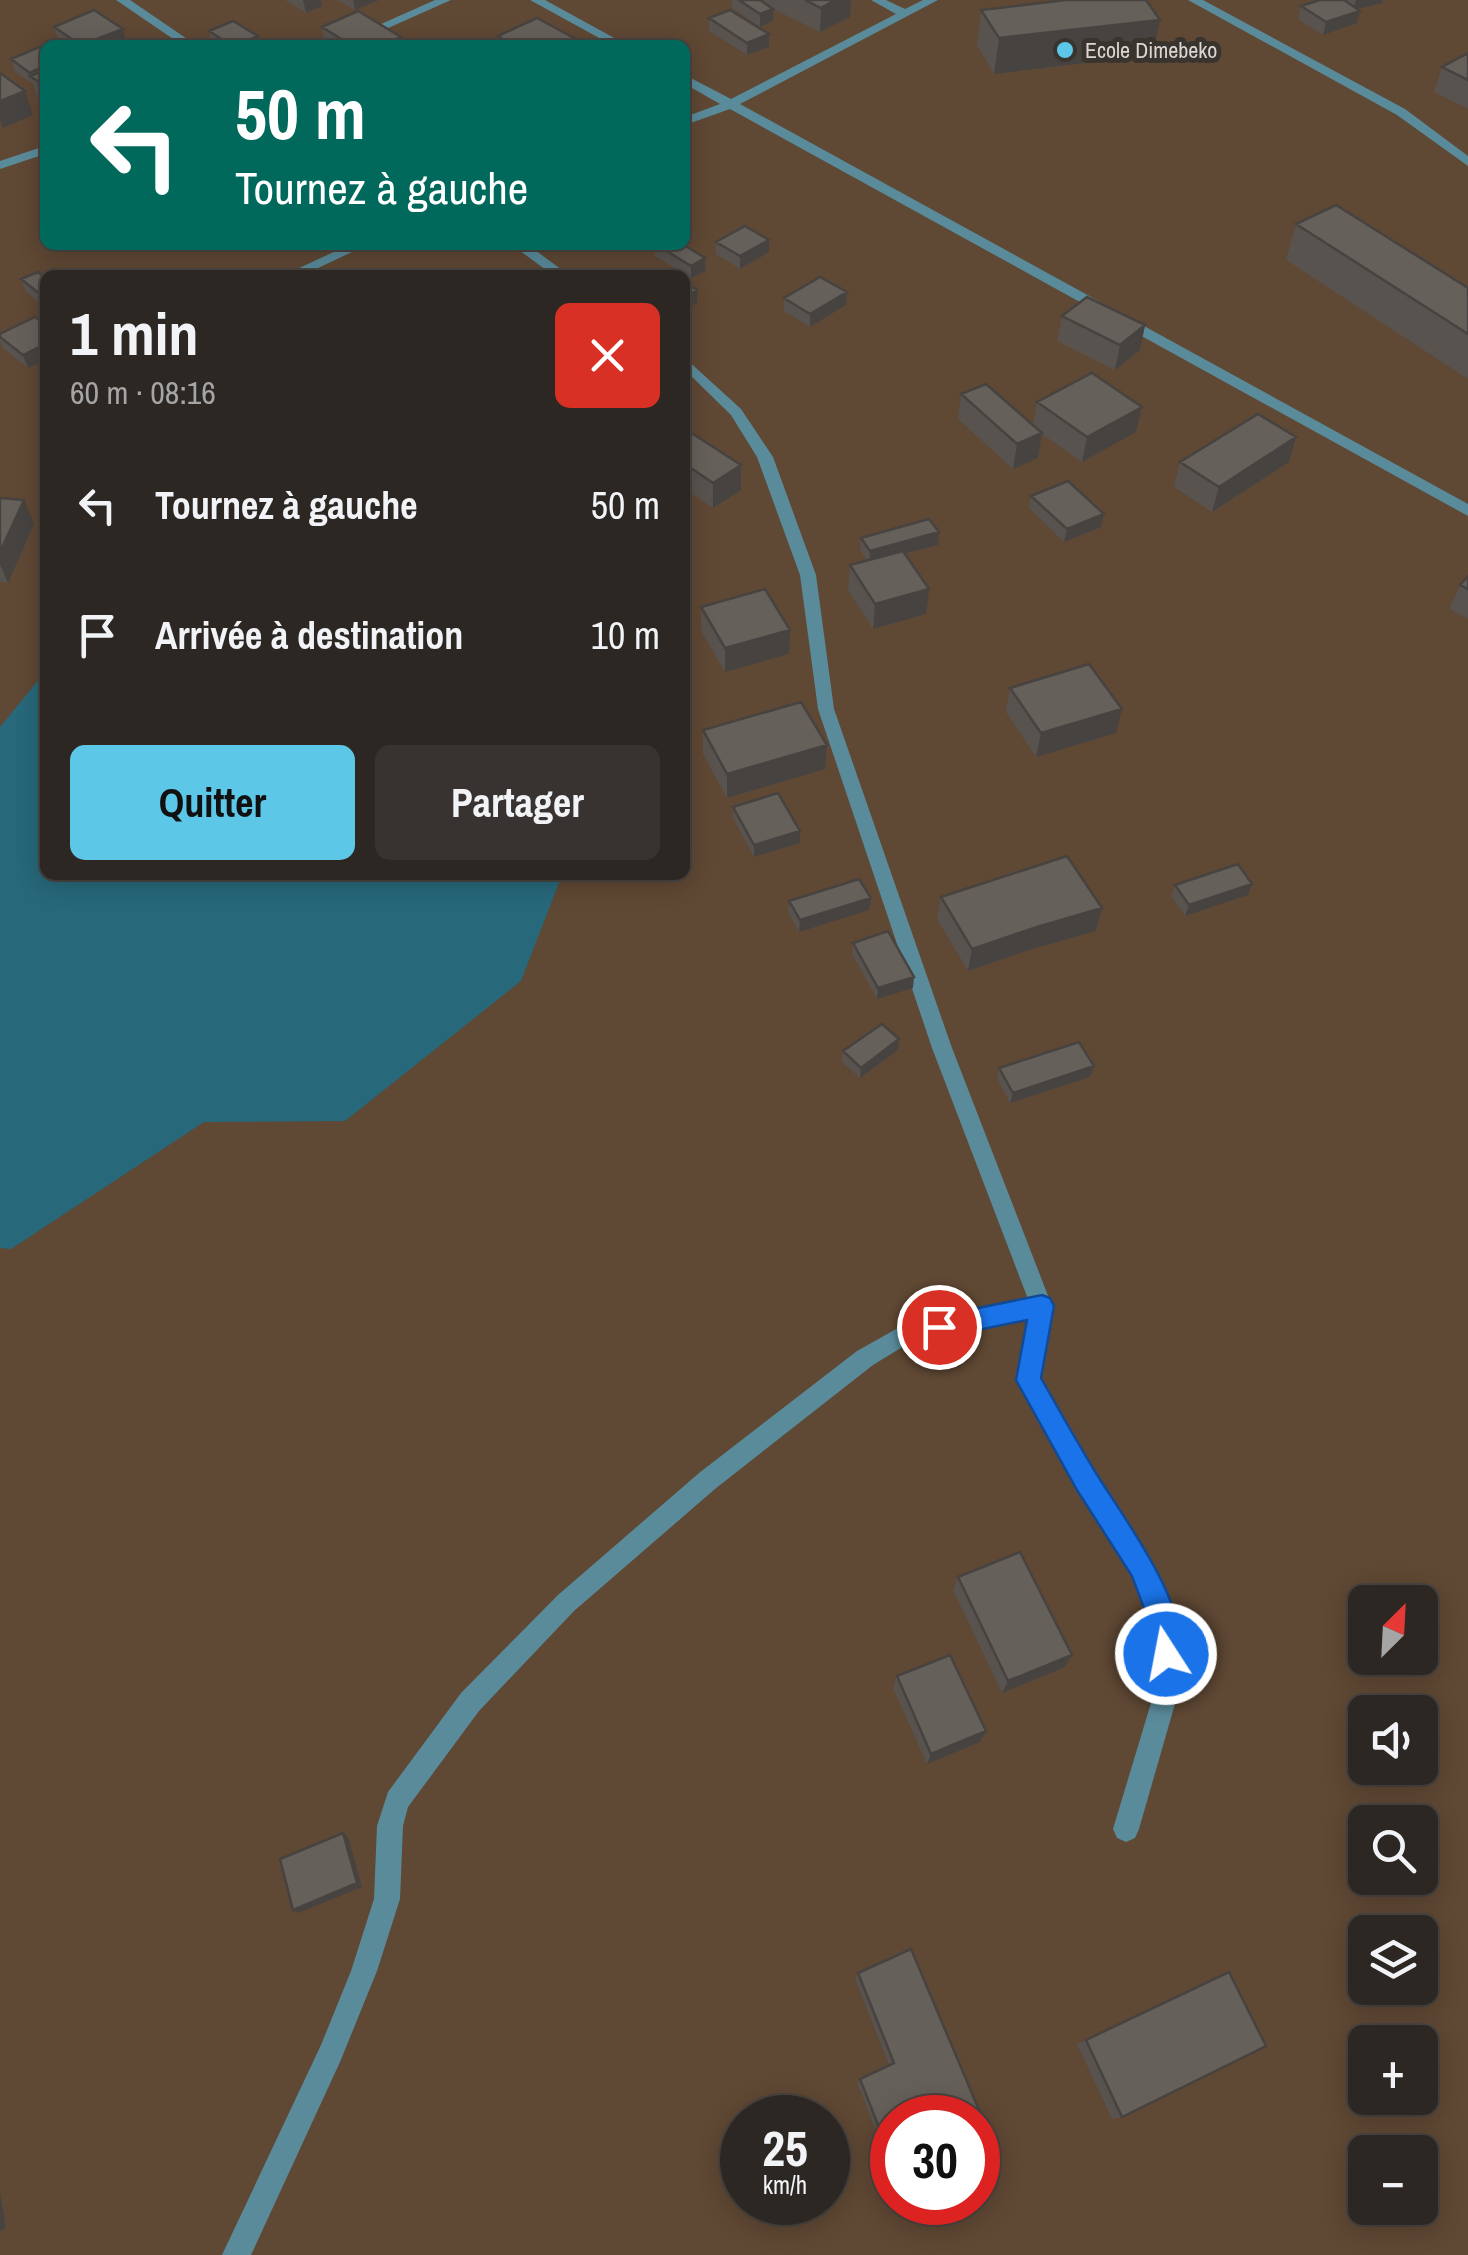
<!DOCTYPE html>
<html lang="fr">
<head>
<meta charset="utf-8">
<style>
  body { margin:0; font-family:"Archivo Narrow",sans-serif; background:#383330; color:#f1f3f6; height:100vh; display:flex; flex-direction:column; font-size:38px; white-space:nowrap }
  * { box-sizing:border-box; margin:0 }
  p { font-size:32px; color:#a6a5a6 }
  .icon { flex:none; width:55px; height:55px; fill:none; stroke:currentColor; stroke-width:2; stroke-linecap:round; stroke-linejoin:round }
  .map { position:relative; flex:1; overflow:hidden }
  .sheet { position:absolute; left:40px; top:270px; width:650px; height:610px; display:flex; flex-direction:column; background:#2c2723; border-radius:15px; box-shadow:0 5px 25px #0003,0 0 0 2px #484441 }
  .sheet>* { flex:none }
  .top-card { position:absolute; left:40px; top:40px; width:650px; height:210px; border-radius:15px; box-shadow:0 5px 25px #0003,0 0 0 2px #484441; background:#00695c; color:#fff; overflow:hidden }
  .needle { width:65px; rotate:24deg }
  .buttons { position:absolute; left:1348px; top:1585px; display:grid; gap:20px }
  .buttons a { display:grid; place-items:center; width:90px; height:90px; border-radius:15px; background:#2c2723; box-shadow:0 5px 25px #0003,0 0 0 2px #484441; font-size:50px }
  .speed { position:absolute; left:720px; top:2095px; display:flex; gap:20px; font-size:50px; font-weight:700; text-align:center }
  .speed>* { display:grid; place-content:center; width:130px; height:130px; border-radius:50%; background:#2c2723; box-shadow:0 5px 25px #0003,0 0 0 2px #484441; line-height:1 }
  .speed small { font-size:25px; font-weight:400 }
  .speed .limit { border:15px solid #d22; background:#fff; color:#111 }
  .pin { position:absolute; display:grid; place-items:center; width:85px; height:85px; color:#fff; margin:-42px; border:5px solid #fff; border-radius:50%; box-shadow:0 2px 10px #0007 }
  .me { position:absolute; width:110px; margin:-55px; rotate:349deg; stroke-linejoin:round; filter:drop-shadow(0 0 8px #0008) }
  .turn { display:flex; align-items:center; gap:35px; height:210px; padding:0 30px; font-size:45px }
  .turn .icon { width:130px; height:130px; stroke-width:2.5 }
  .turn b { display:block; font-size:70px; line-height:85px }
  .round { display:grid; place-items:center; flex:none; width:105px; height:105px; border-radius:15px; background:#383330 }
  .head { display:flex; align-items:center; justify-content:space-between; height:170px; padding:0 30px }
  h1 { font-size:60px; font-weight:800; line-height:75px }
  .action { display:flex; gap:20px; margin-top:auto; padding:20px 30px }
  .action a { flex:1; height:115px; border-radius:15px; background:#5cc7e7; color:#111; font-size:40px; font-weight:800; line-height:115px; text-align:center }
  .action a+a { background:#383330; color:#f1f3f6 }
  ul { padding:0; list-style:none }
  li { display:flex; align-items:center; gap:30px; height:130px; padding:0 30px }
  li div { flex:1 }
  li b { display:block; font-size:38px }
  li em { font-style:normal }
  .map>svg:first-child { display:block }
  .green { fill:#5f4834; fill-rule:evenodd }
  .water { fill:#27687a }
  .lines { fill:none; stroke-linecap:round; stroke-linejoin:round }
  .street { fill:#5a8b9b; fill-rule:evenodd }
  .wall { fill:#58534e }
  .shaded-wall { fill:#474340 }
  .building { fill:#66605b; stroke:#474340; stroke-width:2.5 }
  .route { fill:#1a73e8; stroke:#114b97; stroke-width:2.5 }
  .poi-dot { fill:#5cc7e7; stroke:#3a342f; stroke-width:4 }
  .labels { text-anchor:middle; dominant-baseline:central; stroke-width:10; stroke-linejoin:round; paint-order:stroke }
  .far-poi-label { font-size:22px; fill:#dbd7d4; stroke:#3a342f; text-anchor:start }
</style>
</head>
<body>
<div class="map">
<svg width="1468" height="2255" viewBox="0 0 1468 2255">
  <rect width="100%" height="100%" fill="#3a342f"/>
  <!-- green -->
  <path class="green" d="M 0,0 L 1468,0 L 1468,2255 L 0,2255 ZM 45,45 L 685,45 L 685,245 L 45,245 ZM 45,275 L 685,275 L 685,875 L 45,875 ZM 1365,1602 L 1420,1602 L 1420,1658 L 1365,1658 ZM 1365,1712 L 1420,1712 L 1420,1768 L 1365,1768 ZM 1365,1822 L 1420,1822 L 1420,1878 L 1365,1878 ZM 1365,1932 L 1420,1932 L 1420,1988 L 1365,1988 ZM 1365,2042 L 1420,2042 L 1420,2098 L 1365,2098 ZM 742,2118 L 828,2118 L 828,2202 L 742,2202 ZM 892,2118 L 978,2118 L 978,2202 L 892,2202 ZM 1365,2152 L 1420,2152 L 1420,2208 L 1365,2208 Z"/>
  <!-- water -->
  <path class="water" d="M 45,672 L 45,875 L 562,875 L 521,981 L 345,1121 L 204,1122 L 11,1249 L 0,1248 L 0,727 Z"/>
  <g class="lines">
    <!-- street -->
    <path class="street" d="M 116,0 L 130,0 L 196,45 L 182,45 Z
      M 435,0 L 451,0 L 350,45 L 334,45 Z
      M 530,0 L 545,0 L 627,45 L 612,45 Z
      M 871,0 L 886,0 L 905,9 L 923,0 L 938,0 L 740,104 L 1468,504 L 1468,516 L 730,109 L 685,125 L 685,117 L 720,104 L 685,84 L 685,75 L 731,99 L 896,14 Z
      M 1188,0 L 1203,0 L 1405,109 L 1468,156 L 1468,166 L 1397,115 Z
      M 45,146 L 45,154 L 0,169 L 0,161 Z
      M 349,245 L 367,245 L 303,275 L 284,275 Z
      M 512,245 L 528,245 L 569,275 L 553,275 Z
      M 685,358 L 741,409 L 773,457 L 816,575 L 834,709 L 952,1048 L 1052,1306 L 1039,1378 L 1150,1560 L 1176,1624 L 1181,1683 L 1139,1829 L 1135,1838 L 1126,1842 L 1117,1838 L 1113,1829 L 1157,1683 L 1152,1624 L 1133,1575 L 1017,1380 L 1028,1318 L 909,1343 L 873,1365 L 715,1489 L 574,1611 L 479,1711 L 408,1807 L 403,1826 L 400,1899 L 377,1971 L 340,2062 L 251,2255 L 222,2255 L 321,2045 L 351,1971 L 374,1899 L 377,1826 L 388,1792 L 461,1693 L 558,1595 L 699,1473 L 857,1351 L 905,1324 L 1028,1299 L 932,1048 L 818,709 L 800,575 L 757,457 L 731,415 L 685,370 Z"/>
  </g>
  <!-- wall -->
  <path class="wall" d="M 285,0 L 321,0 L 322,6 L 306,13 Z
    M 337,0 L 379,0 L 355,10 Z
    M 732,0 L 851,0 L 850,17 L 820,32 L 773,9 L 773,21 L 760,27 L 732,8 Z
    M 1320,0 L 1383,0 L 1382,3 L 1357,9 L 1360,11 L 1357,23 L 1323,35 L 1298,19 L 1301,6 Z
    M 981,10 L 1153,55 L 994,74 L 977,45 Z
    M 709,18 L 769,47 L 747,55 L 709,31 Z
    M 54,27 L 123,29 L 127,45 L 60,45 Z
    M 322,27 L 401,37 L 403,45 L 325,45 Z
    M 209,31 L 260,45 L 215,45 L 212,44 Z
    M 498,36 L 585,45 L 499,45 Z
    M 45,46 L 45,105 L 38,101 L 33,84 L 15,72 L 11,59 Z
    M 1468,53 L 1468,109 L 1434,92 L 1442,67 Z
    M 1296,224 L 1468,288 L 1468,379 L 1286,260 Z
    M 769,240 L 769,252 L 740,269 L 716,254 L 716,242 Z
    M 655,245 L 684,245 L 705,258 L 706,271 L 691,278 L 655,256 Z
    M 45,278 L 45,307 L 26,292 L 21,279 Z
    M 847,292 L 846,305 L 810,327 L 784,311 L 784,298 Z
    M 1062,316 L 1145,325 L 1140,350 L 1115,370 L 1057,341 Z
    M 45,325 L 45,360 L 28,368 L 3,348 L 0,341 L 0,334 Z
    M 961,394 L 1033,425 L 1037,402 L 1142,407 L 1136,432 L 1082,462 L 1042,434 L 1038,458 L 1013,469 L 958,419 Z
    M 685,438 L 741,490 L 713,508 L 685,489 Z
    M 1180,462 L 1289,462 L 1212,512 L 1174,487 Z
    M 1031,496 L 1104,514 L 1101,527 L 1064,542 L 1029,508 Z
    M 0,498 L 34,524 L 8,583 L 0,582 Z
    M 939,532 L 938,545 L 905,554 L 926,614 L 873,629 L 848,590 L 850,565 L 867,560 L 860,550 L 861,538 Z
    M 1468,576 L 1468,619 L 1449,609 L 1460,585 Z
    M 701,607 L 789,654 L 725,672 L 701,631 Z
    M 1010,688 L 1116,733 L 1036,757 L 1006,712 Z
    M 703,730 L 825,769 L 727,798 L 703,754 Z
    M 733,807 L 800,843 L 754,857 L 733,818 Z
    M 1175,885 L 1248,895 L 1185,916 L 1171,896 Z
    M 941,897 L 1102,908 L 1096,931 L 1032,949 L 968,971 L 937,919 Z
    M 789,901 L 869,910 L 799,932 L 788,912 Z
    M 853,943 L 913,988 L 877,999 L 852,954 Z
    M 898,1050 L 860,1078 L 842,1062 L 843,1051 Z
    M 1094,1066 L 1090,1077 L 1010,1103 L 997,1078 L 999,1068 Z
    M 958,1577 L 1072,1655 L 1065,1667 L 1002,1693 L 953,1590 Z
    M 897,1676 L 986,1731 L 980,1742 L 927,1764 L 893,1688 Z
    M 911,1949 L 892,2118 L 892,2172 L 857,2082 L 889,2065 L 855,1979 L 858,1973 Z
    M 1229,1972 L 1122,2117 L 1112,2119 L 1077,2044 Z"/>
  <!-- shaded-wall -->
  <path class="shaded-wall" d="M 303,0 L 321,0 L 322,6 L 306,13 Z
    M 353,0 L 379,0 L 355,10 Z
    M 835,0 L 851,0 L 850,17 L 820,32 L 821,8 Z
    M 1356,0 L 1383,0 L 1382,3 L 1353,10 Z
    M 773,9 L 773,21 L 760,27 L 760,14 Z
    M 1360,11 L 1357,23 L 1323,35 L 1326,22 Z
    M 1160,20 L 1153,55 L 994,74 L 999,38 Z
    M 123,29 L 127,45 L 83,45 Z
    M 769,34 L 769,47 L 747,55 L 747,43 Z
    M 258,36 L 260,45 L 238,45 Z
    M 401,37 L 403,45 L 383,45 Z
    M 25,91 L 33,115 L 3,128 L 0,119 L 0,101 Z
    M 769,240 L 769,252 L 740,269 L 740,256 Z
    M 705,258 L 706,271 L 691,278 L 691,266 Z
    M 697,290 L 697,303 L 685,310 L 685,297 Z
    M 847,292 L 846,305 L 810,327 L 810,314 Z
    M 1145,325 L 1140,350 L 1115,370 L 1120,345 Z
    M 45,344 L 45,360 L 28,368 L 23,355 Z
    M 1142,407 L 1136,432 L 1082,462 L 1087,437 Z
    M 1042,433 L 1038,458 L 1013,469 L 1017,444 Z
    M 1296,437 L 1289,462 L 1212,512 L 1219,487 Z
    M 741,465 L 741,490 L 713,508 L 713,483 Z
    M 24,500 L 34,524 L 8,583 L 0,564 L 0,552 Z
    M 1104,514 L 1101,527 L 1064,542 L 1067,529 Z
    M 939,532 L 938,545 L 869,563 L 870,551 Z
    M 929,589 L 926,614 L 873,629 L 875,604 Z
    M 790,630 L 789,654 L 725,672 L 725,648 Z
    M 1122,709 L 1116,733 L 1036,757 L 1041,733 Z
    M 827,745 L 825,769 L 727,798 L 727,774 Z
    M 800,831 L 800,843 L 754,857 L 754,845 Z
    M 1252,884 L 1248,895 L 1185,916 L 1189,905 Z
    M 871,898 L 869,910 L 799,932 L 800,920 Z
    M 1102,908 L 1096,931 L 1032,949 L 968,971 L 972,949 L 1037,927 Z
    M 914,977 L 913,988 L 877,999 L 878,988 Z
    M 899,1039 L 898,1050 L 860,1078 L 861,1068 Z
    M 1094,1066 L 1090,1077 L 1010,1103 L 1013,1093 Z
    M 1072,1655 L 1065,1667 L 1002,1693 L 1008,1681 Z
    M 986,1731 L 980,1742 L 927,1764 L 931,1754 Z
    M 343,1833 L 348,1837 L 362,1887 L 298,1913 L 293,1910 Z
    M 0,2192 L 6,2228 L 0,2231 Z"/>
  <!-- building -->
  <path class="building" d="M 739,0 L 760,0 L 773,9 L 760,14 Z
    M 805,0 L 835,0 L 821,8 Z
    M 1066,0 L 1146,0 L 1160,20 L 999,38 L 981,10 Z
    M 1320,0 L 1344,0 L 1360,11 L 1326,22 L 1301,6 Z
    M 94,10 L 123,29 L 81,45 L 54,27 Z
    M 730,10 L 769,34 L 747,43 L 709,18 Z
    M 358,11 L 401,37 L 383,45 L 351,45 L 322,27 Z
    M 537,18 L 585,44 L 513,45 L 498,36 Z
    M 233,21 L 258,36 L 238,45 L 231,45 L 209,31 Z
    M 44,45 L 45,66 L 30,73 L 11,59 Z
    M 1468,53 L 1468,80 L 1442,67 Z
    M 45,70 L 45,86 L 30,76 Z
    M 0,73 L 25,91 L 0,101 Z
    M 1336,205 L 1468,288 L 1468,334 L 1296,224 Z
    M 745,226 L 769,240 L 740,256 L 716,242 Z
    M 657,245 L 684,245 L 705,258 L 691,266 Z
    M 38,272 L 45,278 L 45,298 L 21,279 Z
    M 820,277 L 847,292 L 810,314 L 784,298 Z
    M 685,283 L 697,290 L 685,297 Z
    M 1087,297 L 1145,325 L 1120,345 L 1062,316 Z
    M 35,317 L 45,325 L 45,344 L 23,355 L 0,337 L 0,334 Z
    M 1092,373 L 1142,407 L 1087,437 L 1037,402 Z
    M 986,384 L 1042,433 L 1017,444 L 961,394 Z
    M 1258,414 L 1296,437 L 1219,487 L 1180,462 Z
    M 693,434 L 741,465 L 713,483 L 685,464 L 685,438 Z
    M 1068,481 L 1104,514 L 1067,529 L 1031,496 Z
    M 0,498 L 24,500 L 0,552 Z
    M 929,519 L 939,532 L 870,551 L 861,538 Z
    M 903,551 L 929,589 L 875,604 L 850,565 Z
    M 1468,576 L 1468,589 L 1460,585 Z
    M 765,589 L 790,630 L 725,648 L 701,607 Z
    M 1089,664 L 1122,709 L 1041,733 L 1010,688 Z
    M 801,702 L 827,745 L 727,774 L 703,730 Z
    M 778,793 L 800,831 L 754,845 L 733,807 Z
    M 1067,856 L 1102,908 L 1037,927 L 972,949 L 941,897 Z
    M 1238,864 L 1252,884 L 1189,905 L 1175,885 Z
    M 859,879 L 871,898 L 800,920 L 789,901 Z
    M 888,931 L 914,977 L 878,988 L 853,943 Z
    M 882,1024 L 899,1039 L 861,1068 L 843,1051 Z
    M 1079,1042 L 1094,1066 L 1013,1093 L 999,1068 Z
    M 1020,1552 L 1072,1655 L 1008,1681 L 958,1577 Z
    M 950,1655 L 986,1731 L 931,1754 L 897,1676 Z
    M 343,1833 L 357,1883 L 293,1910 L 280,1859 Z
    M 911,1949 L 998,2155 L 978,2165 L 978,2118 L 892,2118 L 892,2161 L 860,2079 L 894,2063 L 858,1973 Z
    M 1229,1972 L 1266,2046 L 1122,2117 L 1086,2040 Z"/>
  <!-- route -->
  <path class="route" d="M 1042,1295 L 1050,1298 L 1054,1306 L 1041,1378 C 1059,1410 1077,1442 1096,1473 C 1122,1516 1197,1613 1176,1663 L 1166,1667 L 1157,1663 L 1150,1624 L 1132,1576 L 1077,1490 L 1016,1380 L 1027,1320 L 939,1338 L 930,1335 L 927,1327 L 930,1319 L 939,1316 Z"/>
  <!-- markers -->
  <circle class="poi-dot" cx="1065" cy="50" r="10"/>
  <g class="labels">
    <!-- far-poi labels -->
    <g class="far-poi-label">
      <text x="1085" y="50">Ecole Dimebeko</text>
    </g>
  </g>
</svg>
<div class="buttons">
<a><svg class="needle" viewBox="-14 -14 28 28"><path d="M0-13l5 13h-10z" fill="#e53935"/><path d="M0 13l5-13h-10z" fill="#a6a5a6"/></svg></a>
<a><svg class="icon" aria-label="sound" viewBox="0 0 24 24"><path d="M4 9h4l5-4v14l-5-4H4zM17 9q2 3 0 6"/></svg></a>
<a><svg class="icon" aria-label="search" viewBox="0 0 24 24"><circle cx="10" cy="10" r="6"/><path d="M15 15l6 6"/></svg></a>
<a><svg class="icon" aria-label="layers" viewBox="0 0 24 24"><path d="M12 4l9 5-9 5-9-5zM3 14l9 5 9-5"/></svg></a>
<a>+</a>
<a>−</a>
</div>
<div class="speed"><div>25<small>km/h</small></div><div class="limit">30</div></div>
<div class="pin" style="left:939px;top:1327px;background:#d93025"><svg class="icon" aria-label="arrive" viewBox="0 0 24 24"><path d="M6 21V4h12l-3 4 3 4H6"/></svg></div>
<svg class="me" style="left:1166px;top:1654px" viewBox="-20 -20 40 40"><circle r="17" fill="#1a73e8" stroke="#fff" stroke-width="3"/><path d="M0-11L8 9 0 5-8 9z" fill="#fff"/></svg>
<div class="top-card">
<div class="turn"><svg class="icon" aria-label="left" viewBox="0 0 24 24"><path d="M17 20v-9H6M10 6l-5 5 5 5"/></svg><div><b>50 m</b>Tournez à gauche</div></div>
</div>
<section class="sheet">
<div class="head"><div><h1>1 min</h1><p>60 m · 08:16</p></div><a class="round" style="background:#d93025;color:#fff"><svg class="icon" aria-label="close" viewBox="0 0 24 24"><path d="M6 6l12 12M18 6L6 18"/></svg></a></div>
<ul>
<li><svg class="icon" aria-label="left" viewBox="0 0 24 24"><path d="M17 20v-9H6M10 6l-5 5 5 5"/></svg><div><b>Tournez à gauche</b></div><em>50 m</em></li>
<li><svg class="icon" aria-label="arrive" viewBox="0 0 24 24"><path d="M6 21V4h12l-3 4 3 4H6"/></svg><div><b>Arrivée à destination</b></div><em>10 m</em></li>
</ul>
<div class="action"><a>Quitter</a><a>Partager</a></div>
</section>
</div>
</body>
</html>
